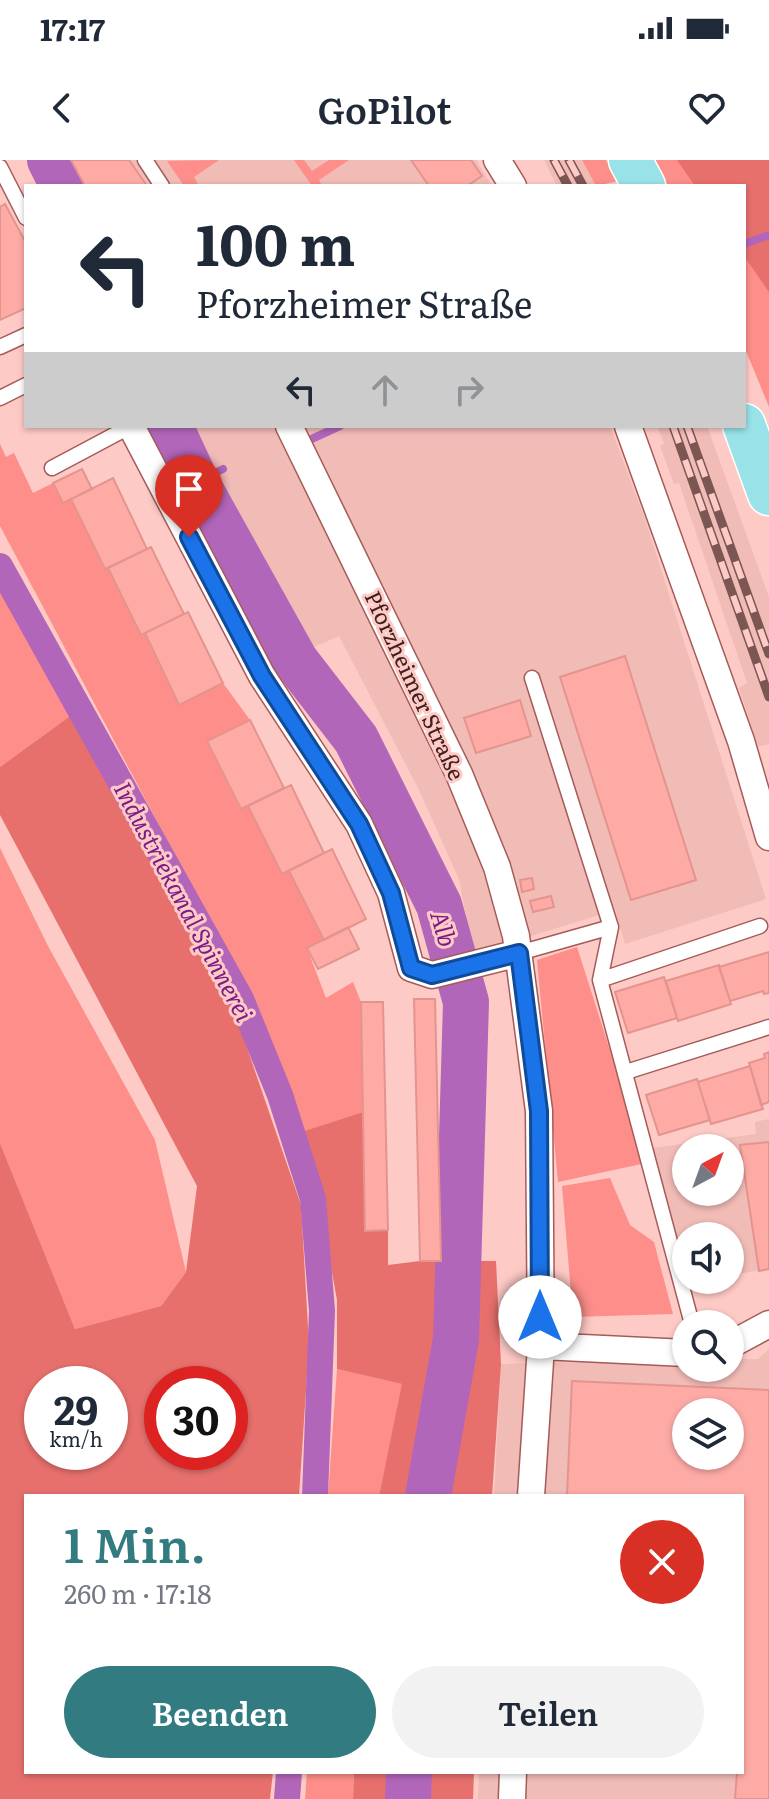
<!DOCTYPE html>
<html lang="de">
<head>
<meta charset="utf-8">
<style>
  body { margin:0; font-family:Literata,serif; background:#f2f2f3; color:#1f2937; height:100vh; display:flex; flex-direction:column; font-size:30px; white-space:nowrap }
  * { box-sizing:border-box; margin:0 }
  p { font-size:26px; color:#747a83 }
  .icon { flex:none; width:44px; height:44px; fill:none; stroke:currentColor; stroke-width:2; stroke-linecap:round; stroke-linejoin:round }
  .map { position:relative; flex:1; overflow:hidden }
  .drawer { position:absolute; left:24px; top:1334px; width:720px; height:280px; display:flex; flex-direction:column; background:#fff; border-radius:0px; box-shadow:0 2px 6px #0004 }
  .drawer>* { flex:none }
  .banner { position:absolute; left:24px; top:24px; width:722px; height:244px; border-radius:0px; box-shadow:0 2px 6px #0004; background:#fff; color:#1f2937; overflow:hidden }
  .needle { width:52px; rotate:41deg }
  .tools { position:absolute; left:672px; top:974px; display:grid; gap:16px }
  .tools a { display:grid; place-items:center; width:72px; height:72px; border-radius:50%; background:#fff; box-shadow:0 2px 6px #0004; font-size:40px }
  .speed { position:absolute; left:24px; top:1206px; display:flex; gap:16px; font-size:40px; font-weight:700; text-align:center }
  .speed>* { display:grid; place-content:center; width:104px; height:104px; border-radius:50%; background:#fff; box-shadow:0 2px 6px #0004; line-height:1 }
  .speed small { font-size:20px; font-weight:400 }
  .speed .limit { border:12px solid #d22; background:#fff; color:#111 }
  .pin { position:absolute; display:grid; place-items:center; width:68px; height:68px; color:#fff; margin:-82px -34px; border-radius:50% 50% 50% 0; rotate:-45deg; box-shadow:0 0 8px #0007 }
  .pin .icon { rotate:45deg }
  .me { position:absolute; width:88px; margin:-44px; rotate:0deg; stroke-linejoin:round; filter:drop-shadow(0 0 6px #0008) }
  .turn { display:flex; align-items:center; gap:28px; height:168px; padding:0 40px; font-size:36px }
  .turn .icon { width:104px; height:104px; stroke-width:2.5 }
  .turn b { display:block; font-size:56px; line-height:68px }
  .lanes { display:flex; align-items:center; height:76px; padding:0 40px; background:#0003; justify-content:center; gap:40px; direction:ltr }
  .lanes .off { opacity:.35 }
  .round { display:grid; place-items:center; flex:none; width:84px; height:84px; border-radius:42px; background:#f2f2f3 }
  .summary { display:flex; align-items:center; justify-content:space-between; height:136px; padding:0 40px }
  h1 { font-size:48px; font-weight:600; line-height:60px; color:#327b81 }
  .primary-button { display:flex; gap:16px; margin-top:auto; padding:16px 40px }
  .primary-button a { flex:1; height:92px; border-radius:48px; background:#327b81; color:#fff; font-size:32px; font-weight:600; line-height:92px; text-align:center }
  .primary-button a+a { background:#f2f2f3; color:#1f2937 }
  .status { display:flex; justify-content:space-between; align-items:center; height:56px; padding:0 40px; background:#fff; direction:ltr }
  .status svg { height:22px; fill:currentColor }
  header { display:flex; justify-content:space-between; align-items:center; height:104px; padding:0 40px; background:#fff; font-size:36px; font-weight:600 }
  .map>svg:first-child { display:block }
  .built { fill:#f1bbb6; fill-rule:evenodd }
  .green { fill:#fd8e89 }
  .forest { fill:#e7706d; fill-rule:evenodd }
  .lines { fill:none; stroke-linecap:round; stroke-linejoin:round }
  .stream { stroke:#b266ba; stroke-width:8 }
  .canal { stroke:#b266ba; stroke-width:26 }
  .river { stroke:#b266ba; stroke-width:46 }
  .building { fill:#feaba6; stroke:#e4948f; stroke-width:2; fill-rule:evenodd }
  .lane-casing { stroke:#a55b58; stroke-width:17 }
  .street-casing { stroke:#a55b58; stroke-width:29 }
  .primary-casing { stroke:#fff; stroke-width:45 }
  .lane { stroke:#fff; stroke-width:14 }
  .street { stroke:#fff; stroke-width:26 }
  .primary { stroke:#98e2e8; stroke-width:42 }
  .rail-casing { stroke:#7b5653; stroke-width:9 }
  .rail { stroke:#fecac6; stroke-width:6; stroke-dasharray:18; stroke-linecap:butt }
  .route-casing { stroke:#114b97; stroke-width:20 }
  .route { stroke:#1a73e8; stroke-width:14 }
  .labels { text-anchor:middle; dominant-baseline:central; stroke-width:6; stroke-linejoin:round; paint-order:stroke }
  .street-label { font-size:22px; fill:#3f201e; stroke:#fecac6 }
  .water-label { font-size:24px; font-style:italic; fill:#7c1d87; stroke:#fecac6 }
</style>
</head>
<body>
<div class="status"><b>17:17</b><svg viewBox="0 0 49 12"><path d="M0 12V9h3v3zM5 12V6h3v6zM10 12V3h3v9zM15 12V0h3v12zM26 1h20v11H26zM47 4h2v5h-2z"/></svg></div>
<header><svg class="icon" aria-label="back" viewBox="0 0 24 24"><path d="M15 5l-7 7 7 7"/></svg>GoPilot<svg class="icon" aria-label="heart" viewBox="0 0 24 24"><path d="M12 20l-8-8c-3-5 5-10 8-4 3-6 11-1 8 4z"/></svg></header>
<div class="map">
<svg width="769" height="1639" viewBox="0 0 769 1639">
  <rect width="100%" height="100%" fill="#fecac6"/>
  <!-- built -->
  <path class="built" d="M 69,0 L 476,0 L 492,26 L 80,26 Z
    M 544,0 L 582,0 L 596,26 L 557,26 Z
    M 192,266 L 610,266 L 645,359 L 766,739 L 625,784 L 615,750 L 473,794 L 459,719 L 418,628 L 339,476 L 303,492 Z
    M 657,266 L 707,266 L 769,437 L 769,584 L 758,587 L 739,528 L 747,523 L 679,323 L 674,324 L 660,286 L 664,284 Z
    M 769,959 L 769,1109 L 730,1115 L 730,1076 L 686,1076 L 686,1120 L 692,1120 L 684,1121 L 652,988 L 756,974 L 755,962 ZM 686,988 L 730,988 L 730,1032 L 686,1032 Z
    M 769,1189 L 769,1639 L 478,1639 L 479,1612 L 742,1612 L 742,1336 L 494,1336 L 501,1204 L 686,1200 L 686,1208 L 730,1208 L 730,1199 L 758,1199 ZM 686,1252 L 730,1252 L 730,1296 L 686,1296 Z"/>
  <!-- green -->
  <path class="green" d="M 219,0 L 194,17 L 199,26 L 184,26 L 167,1 Z
    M 294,0 L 304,0 L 312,11 L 329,0 L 349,0 L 319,20 L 322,26 L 312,26 Z
    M 582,0 L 606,0 L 618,21 L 596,26 Z
    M 655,0 L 769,0 L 769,247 L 744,186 L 744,26 L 668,26 Z
    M 0,284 L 6,297 L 14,293 L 33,333 L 53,323 L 63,342 L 71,339 L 104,409 L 108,408 L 141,474 L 145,473 L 179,544 L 223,523 L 250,560 L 207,582 L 240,649 L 248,646 L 282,713 L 289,711 L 324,780 L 307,788 L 326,838 L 353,822 L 361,842 L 363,952 L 301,972 L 261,857 L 0,366 Z
    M 0,427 L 70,556 L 0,607 Z
    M 0,688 L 48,786 L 155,980 L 186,1112 L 161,1146 L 75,1169 L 0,983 Z
    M 577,787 L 646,1003 L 558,1022 L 537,800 Z
    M 610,1018 L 630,1065 L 654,1082 L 673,1154 L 573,1157 L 562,1026 Z
    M 337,1209 L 403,1224 L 379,1336 L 328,1336 Z
    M 307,1612 L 354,1612 L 353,1639 L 305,1639 Z"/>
  <!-- forest -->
  <path class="forest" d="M 677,0 L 769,0 L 769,132 L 744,96 L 744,26 L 695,26 Z
    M 70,556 L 233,847 L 301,1045 L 309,1185 L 299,1336 L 26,1336 L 26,1612 L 273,1612 L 270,1639 L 0,1639 L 0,983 L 75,1169 L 161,1146 L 186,1112 L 197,1026 L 0,655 L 0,607 ZM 42,1224 L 110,1224 L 110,1292 L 42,1292 ZM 162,1224 L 230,1224 L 230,1292 L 162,1292 Z
    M 363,952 L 365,1070 L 388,1070 L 388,1105 L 420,1101 L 496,1101 L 501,1204 L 492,1336 L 379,1336 L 402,1224 L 337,1209 L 337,1140 L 322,1057 L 301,972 Z
    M 354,1612 L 474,1612 L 473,1639 L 353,1639 Z"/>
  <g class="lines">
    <!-- stream -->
    <path class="stream" d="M 744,84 L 769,75
      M 305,282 L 340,266
      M 196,322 L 223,309"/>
    <!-- canal -->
    <path class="canal" d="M 0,406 L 241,839 L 280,935 L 313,1039 L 322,1151 L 315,1336
      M 287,1639 L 289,1612"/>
    <!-- river -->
    <path class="river" d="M 50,0 L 63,26
      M 170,266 L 196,322 L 295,500 L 356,579 L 439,745 L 466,842 L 456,1179 L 428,1336
      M 408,1639 L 409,1612"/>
  </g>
  <!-- building -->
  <path class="building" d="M 71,0 L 129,0 L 147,26 L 85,26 Z
    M 411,0 L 471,0 L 482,16 L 467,26 L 429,26 Z
    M 5,44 L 26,83 L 26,148 L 0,160 L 0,47 Z
    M 82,309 L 92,329 L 63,343 L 53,323 Z
    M 113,318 L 147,389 L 105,409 L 71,339 Z
    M 151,387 L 184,454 L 141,475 L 108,408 Z
    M 188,452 L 223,523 L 179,545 L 145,473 Z
    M 625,496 L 696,720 L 631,740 L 560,517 Z
    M 520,540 L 531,576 L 476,593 L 464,558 Z
    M 250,560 L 284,628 L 241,649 L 207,581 Z
    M 291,625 L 324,693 L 282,714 L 248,646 Z
    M 332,689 L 366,759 L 324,780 L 289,711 Z
    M 532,718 L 534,729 L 522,732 L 520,720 Z
    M 551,736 L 554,747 L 533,752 L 530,741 Z
    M 348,767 L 359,789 L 318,809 L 307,788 Z
    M 769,792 L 769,833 L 764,834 L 763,831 L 730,841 L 719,807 Z
    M 719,805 L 731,844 L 678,861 L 666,821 Z
    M 664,817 L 677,858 L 628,873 L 615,832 Z
    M 414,839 L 435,839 L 441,1101 L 420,1101 Z
    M 361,842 L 383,842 L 388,1070 L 365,1071 Z
    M 769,892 L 769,942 L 761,945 L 749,903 L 765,898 L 764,894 Z
    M 750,906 L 763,949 L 711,964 L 698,922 Z
    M 697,919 L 710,960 L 659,975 L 646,935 Z
    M 769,982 L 769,1109 L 759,1111 L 740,985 Z
    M 572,1221 L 769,1230 L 769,1639 L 735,1639 L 737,1612 L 742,1612 L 742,1336 L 567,1336 ZM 686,1252 L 730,1252 L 730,1296 L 686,1296 Z"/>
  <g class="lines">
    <defs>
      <path id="lane" d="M 145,0 L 162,26
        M 0,7 L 26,58
        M 0,187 L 26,175
        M 0,238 L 26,225
        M 52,308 L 131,266
        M 532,518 L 611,767
        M 519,793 L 611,767 L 600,820 L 692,1164
        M 600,820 L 760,766
        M 626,912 L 769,867"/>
      <path id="street" d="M 497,0 L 513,26
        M 131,266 L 262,516 L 359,664 L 391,733 L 411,808 L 432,815 L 519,793
        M 289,266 L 459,614 L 497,707 L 516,776 L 539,951 L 541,1186 L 531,1336
        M 628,266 L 741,581 L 769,677
        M 730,1185 L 769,1164
        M 541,1186 L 686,1193
        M 512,1639 L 513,1612"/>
      <path id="primary" d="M 630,0 L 644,26
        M 744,265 L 769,334"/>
    </defs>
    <!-- lane casing -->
    <use href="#lane" class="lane-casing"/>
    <!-- street casing -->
    <use href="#street" class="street-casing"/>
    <!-- primary casing -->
    <use href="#primary" class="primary-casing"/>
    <!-- lane -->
    <use href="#lane" class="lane"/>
    <!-- street -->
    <use href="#street" class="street"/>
    <!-- primary -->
    <use href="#primary" class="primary"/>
    <defs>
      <path id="rail" d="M 554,0 L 568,26
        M 569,0 L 583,26
        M 673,266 L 769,537
        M 687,266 L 769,494"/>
    </defs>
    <!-- rail casing -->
    <use href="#rail" class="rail-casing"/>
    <!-- rail -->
    <use href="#rail" class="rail"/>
  </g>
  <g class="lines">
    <defs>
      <path id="route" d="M 189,377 L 262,516 L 359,664 L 391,733 L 411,808 L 432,815 L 519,793 L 539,951 L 540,1157"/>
    </defs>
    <!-- route casing -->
    <use href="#route" class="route-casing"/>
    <!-- route -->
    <use href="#route" class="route"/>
  </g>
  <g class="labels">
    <!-- street labels -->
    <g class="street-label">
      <text transform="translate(416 525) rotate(65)">Pforzheimer Straße</text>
    </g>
    <!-- water labels -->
    <g class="water-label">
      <text transform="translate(185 741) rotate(62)">Industriekanal Spinnerei</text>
      <text transform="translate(445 768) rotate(73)">Alb</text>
    </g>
  </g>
</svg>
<div class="tools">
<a><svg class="needle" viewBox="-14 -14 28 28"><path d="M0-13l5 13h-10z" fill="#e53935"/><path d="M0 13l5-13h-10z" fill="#747a83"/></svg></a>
<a><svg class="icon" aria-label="sound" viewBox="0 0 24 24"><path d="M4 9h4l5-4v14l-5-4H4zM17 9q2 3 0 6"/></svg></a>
<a><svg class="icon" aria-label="search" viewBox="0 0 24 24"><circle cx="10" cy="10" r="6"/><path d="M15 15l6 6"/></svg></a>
<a><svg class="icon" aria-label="layers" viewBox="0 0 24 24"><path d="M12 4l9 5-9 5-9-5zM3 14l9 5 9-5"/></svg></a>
</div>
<div class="speed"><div>29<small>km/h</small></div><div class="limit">30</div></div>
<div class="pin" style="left:189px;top:377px;background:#d93025"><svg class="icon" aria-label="arrive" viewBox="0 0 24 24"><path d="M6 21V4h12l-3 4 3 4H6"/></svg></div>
<svg class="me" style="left:540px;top:1157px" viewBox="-20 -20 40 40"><circle r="19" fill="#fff"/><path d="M0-13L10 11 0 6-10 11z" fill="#1a73e8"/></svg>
<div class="banner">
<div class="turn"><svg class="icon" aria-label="left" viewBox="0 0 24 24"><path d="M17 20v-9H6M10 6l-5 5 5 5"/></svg><div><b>100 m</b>Pforzheimer Straße</div></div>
<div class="lanes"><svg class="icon" aria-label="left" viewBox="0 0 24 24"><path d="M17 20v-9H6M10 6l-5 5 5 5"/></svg><svg class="icon off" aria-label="ahead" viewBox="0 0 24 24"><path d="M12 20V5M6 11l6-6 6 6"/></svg><svg class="icon off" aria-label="right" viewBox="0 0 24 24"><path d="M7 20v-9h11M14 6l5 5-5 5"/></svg></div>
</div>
<section class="drawer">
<div class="summary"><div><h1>1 Min.</h1><p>260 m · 17:18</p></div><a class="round" style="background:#d93025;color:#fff"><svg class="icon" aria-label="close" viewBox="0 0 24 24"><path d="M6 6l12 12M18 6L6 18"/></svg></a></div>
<div class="primary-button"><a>Beenden</a><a>Teilen</a></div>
</section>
</div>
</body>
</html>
